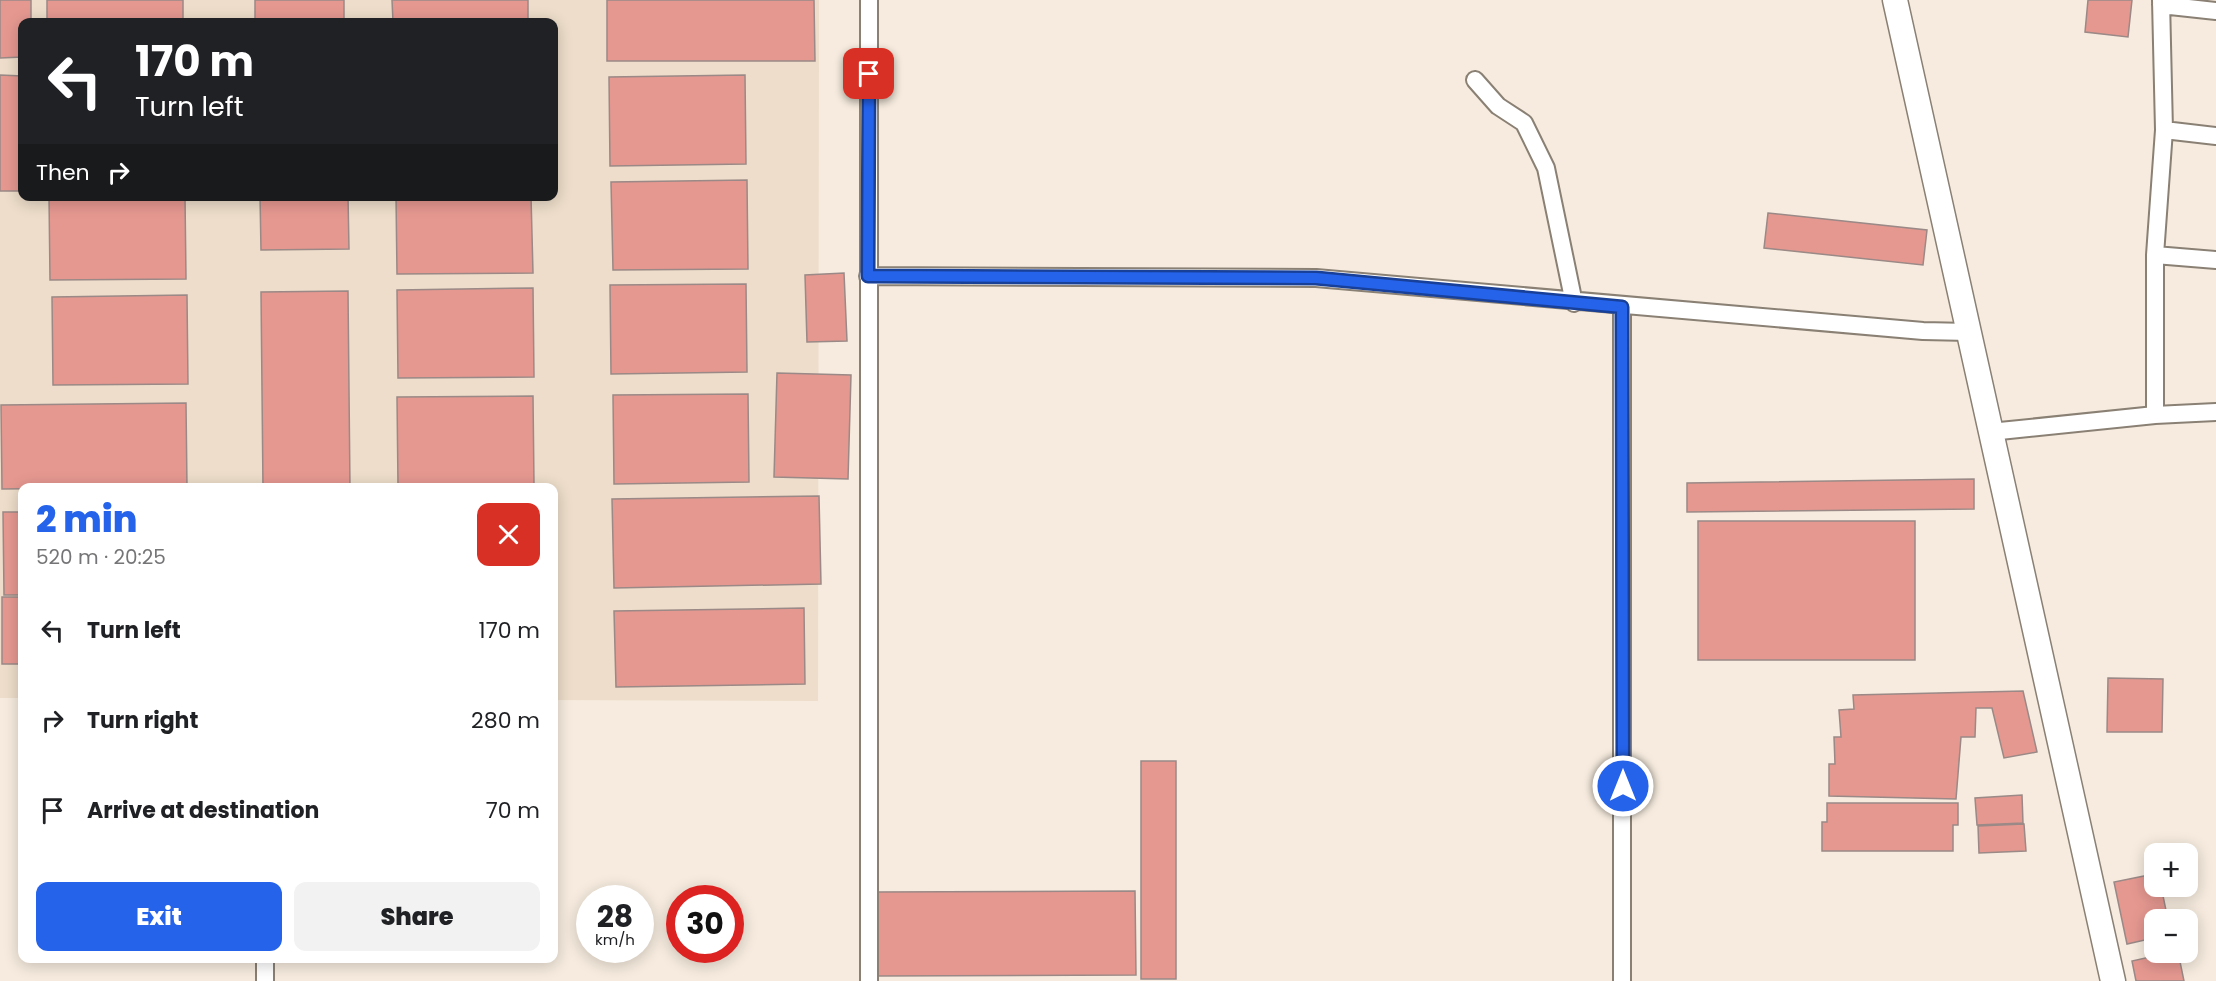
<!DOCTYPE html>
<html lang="en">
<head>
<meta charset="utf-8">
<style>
  body { margin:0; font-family:Poppins,sans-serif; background:#f2f2f2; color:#202124; height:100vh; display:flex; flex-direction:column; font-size:22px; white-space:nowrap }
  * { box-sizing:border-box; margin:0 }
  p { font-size:20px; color:#757577 }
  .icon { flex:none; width:33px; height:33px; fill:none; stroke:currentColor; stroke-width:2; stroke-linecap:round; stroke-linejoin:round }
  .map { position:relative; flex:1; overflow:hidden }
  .drawer { position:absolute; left:18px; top:483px; width:540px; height:480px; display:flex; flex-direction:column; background:#fff; border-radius:12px; box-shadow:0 3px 15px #0003 }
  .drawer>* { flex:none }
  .top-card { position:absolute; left:18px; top:18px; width:540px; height:183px; border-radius:12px; box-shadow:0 3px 15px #0003; background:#202124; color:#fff; overflow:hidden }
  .tools { position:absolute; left:2144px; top:843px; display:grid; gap:12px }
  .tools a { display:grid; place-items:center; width:54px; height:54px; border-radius:12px; background:#fff; box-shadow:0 3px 15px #0003; font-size:30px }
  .speed { position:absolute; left:576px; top:885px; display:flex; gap:12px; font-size:30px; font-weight:700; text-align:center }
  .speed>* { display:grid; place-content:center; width:78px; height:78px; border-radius:50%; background:#fff; box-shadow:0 3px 15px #0003; line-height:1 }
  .speed small { font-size:15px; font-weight:400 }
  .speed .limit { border:9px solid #d22; background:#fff; color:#111 }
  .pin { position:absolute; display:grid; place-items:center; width:51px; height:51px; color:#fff; margin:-26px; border-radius:12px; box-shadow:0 3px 9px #0006 }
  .me { position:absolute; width:66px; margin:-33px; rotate:0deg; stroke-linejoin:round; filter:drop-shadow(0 0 4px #0008) }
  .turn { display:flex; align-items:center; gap:21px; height:126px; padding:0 18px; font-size:27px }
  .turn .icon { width:78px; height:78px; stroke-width:2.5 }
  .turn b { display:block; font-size:42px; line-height:51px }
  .then { display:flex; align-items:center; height:57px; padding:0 18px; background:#0003; gap:12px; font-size:22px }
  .round { display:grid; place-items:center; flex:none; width:63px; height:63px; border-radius:12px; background:#f2f2f2 }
  .headline { display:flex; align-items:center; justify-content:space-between; height:102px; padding:0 18px }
  h1 { font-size:36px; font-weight:800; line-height:45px; color:#2563eb }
  .action { display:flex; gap:12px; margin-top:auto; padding:12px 18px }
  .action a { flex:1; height:69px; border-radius:12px; background:#2563eb; color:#fff; font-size:24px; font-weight:800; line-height:69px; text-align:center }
  .action a+a { background:#f2f2f2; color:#202124 }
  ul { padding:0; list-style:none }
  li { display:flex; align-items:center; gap:18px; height:90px; padding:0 18px }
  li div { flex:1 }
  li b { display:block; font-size:22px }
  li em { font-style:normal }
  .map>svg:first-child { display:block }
  .built { fill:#edddca; fill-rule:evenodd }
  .building { fill:#e59890; stroke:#9a8986; stroke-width:1.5 }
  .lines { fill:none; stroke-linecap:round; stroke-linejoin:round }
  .street-casing { stroke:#8a8074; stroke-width:20 }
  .secondary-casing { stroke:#8a8074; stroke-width:27 }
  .street { stroke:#fff; stroke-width:16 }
  .secondary { stroke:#fff; stroke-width:24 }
  .route-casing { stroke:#184099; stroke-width:15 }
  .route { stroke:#2563eb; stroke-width:10 }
</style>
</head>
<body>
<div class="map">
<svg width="2216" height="981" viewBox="0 0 2216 981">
  <rect width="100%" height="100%" fill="#f6ebde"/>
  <!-- built -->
  <path class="built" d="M 0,0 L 819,0 L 818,701 L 554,700 L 554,488 L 22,488 L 22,698 L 0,698 ZM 22,22 L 554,22 L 554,196 L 22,196 Z"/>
  <!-- building -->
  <path class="building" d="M 0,0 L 31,0 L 31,22 L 22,22 L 22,57 L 0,58 Z
    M 47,0 L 183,0 L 183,22 L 47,22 Z
    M 255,0 L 344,0 L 344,22 L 255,22 Z
    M 392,0 L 528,0 L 528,22 L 393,22 Z
    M 607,0 L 814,0 L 815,61 L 607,61 Z
    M 2088,0 L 2132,0 L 2128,37 L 2085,32 Z
    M 0,75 L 22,76 L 22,191 L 0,191 Z
    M 745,75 L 746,164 L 610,166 L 609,77 Z
    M 747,180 L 748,269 L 613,270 L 611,182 Z
    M 49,196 L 185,196 L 186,279 L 50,280 Z
    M 260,196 L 348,196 L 349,249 L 261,250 Z
    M 396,196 L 531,196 L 533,273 L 397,274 Z
    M 1768,213 L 1927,230 L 1923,265 L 1764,248 Z
    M 844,273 L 847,341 L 807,342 L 805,275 Z
    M 746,284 L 747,372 L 611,374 L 610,285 Z
    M 533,288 L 534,377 L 398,378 L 397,290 Z
    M 348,291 L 350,488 L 263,488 L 261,292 Z
    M 187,295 L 188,384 L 53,385 L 52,297 Z
    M 777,373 L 851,375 L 848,479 L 774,477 Z
    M 748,394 L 749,482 L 614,484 L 613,395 Z
    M 533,396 L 534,484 L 398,486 L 397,397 Z
    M 186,403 L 187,487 L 2,489 L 1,405 Z
    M 1974,479 L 1974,509 L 1687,512 L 1687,483 Z
    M 819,496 L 821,584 L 614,588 L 612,499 Z
    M 3,512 L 22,512 L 22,595 L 4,595 Z
    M 1698,521 L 1915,521 L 1915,660 L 1698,660 Z
    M 2,597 L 22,597 L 22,664 L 2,664 Z
    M 804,608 L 805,684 L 616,687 L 614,611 Z
    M 2108,678 L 2163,679 L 2162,732 L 2107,732 Z
    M 2023,691 L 2037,752 L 2004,758 L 1992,708 L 1976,708 L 1975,737 L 1961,737 L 1956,799 L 1829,796 L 1829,764 L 1835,764 L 1834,737 L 1841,737 L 1839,710 L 1854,709 L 1853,695 Z
    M 1141,761 L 1176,761 L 1176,979 L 1141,979 Z
    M 2022,795 L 2023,823 L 1977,825 L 1975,798 Z
    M 1827,803 L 1958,803 L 1958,825 L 1953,825 L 1953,851 L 1822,851 L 1822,822 L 1827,822 Z
    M 2024,824 L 2026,851 L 1979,853 L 1978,826 Z
    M 2154,874 L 2154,886 L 2161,886 L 2168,920 L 2154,920 L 2154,938 L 2127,944 L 2114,882 Z
    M 1135,891 L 1136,975 L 875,976 L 875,892 Z
    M 2172,952 L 2178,952 L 2184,981 L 2136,981 L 2132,961 Z"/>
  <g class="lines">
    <defs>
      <path id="street" d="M 2161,5 L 2216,11
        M 1475,80 L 1498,106 L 1524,123 L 1546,168 L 1574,303
        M 2164,130 L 2216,136
        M 2155,255 L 2216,260
        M 868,276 L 1316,278 L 1923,331 L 1969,332
        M 1622,307 L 1622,981
        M 2155,415 L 2155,255 L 2164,130 L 2161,0
        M 1990,432 L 2155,415 L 2216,412
        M 265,958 L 265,981
        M 869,981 L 869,0"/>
      <path id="secondary" d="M 1895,0 L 2113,981"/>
    </defs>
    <!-- street casing -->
    <use href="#street" class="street-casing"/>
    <!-- secondary casing -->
    <use href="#secondary" class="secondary-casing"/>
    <!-- street -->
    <use href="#street" class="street"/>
    <!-- secondary -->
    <use href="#secondary" class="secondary"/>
  </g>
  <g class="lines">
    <defs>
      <path id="route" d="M 869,74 L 868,276 L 1316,278 L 1622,307 L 1623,786"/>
    </defs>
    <!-- route casing -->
    <use href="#route" class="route-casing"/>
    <!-- route -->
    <use href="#route" class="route"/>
  </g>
</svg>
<div class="tools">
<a>+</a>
<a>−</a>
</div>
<div class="speed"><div>28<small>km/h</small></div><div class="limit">30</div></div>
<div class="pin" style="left:869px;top:74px;background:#d93025"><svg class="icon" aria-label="arrive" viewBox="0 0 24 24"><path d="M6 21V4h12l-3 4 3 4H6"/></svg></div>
<svg class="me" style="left:1623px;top:786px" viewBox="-20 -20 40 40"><circle r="17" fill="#2563eb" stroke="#fff" stroke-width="3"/><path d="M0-11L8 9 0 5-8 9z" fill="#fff"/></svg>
<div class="top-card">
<div class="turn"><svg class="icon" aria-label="left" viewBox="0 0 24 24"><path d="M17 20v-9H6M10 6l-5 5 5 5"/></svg><div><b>170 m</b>Turn left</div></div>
<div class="then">Then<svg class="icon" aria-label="right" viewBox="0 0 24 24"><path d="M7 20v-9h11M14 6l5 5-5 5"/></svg></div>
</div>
<section class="drawer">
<div class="headline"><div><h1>2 min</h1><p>520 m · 20:25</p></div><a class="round" style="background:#d93025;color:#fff"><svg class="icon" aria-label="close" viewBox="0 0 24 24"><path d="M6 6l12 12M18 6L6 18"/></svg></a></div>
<ul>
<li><svg class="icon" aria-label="left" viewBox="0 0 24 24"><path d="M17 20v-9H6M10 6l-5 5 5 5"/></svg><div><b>Turn left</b></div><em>170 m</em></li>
<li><svg class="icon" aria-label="right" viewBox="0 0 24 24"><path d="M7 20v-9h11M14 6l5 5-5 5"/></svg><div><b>Turn right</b></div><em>280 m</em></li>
<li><svg class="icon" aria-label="arrive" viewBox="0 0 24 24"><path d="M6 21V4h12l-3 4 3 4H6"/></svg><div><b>Arrive at destination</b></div><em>70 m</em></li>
</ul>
<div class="action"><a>Exit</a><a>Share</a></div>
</section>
</div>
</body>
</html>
